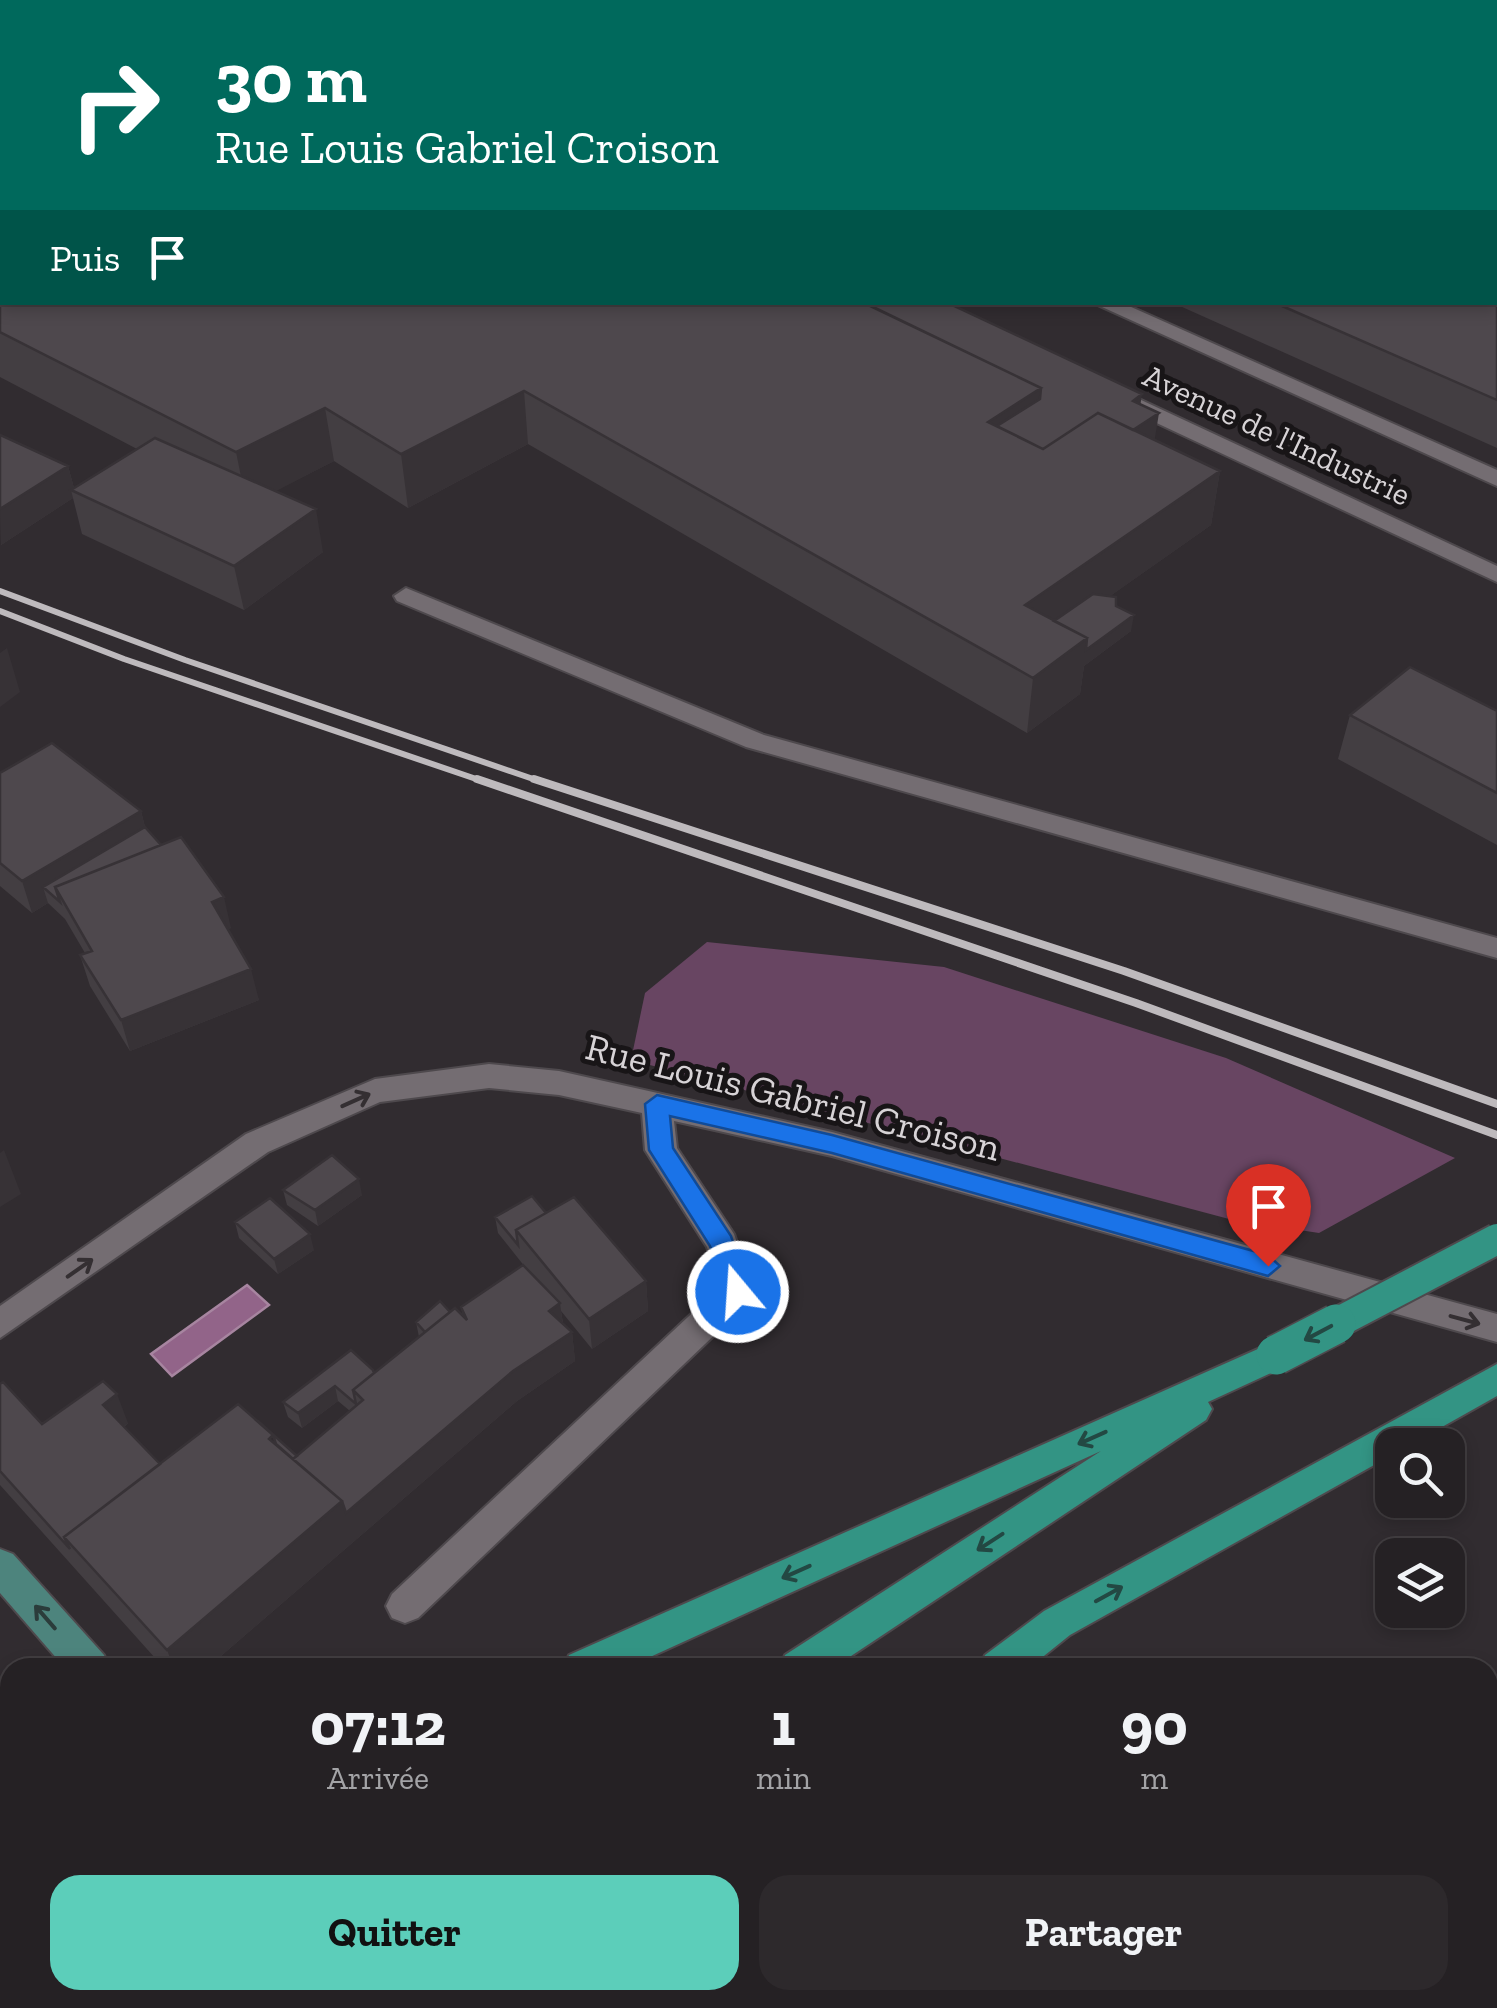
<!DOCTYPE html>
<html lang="fr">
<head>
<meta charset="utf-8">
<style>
  body { margin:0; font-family:"Zilla Slab",serif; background:#2d292c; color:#f1f3f6; height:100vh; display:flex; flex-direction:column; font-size:38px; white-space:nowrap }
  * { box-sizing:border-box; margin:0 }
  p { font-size:32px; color:#a3a3a6 }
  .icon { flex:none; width:55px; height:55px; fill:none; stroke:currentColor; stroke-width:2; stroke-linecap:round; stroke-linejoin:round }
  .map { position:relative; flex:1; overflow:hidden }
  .sheet { position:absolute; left:0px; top:1658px; width:1498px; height:352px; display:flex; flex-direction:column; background:#252124; border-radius:30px 30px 0 0; box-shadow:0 5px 15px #0003,0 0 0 2px #423e41 }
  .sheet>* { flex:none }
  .guide { position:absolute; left:0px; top:0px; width:1498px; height:305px; box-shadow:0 5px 15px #0003,0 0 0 2px #423e41; background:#00695c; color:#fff; overflow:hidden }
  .tools { position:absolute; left:1375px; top:1428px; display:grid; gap:20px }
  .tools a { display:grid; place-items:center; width:90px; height:90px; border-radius:20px; background:#252124; box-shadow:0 5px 15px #0003,0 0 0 2px #423e41; font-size:50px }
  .pin { position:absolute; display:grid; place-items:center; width:85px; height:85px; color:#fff; margin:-102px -42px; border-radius:50% 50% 50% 0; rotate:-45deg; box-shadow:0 0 10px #0007 }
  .pin .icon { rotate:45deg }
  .me { position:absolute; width:110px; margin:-55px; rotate:342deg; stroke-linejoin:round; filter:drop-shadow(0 0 8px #0008) }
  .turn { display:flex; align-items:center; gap:35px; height:210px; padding:0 50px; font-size:45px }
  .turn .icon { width:130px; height:130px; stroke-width:2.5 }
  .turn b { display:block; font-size:70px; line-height:85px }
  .then { display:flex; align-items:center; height:95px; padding:0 50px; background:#0003; gap:20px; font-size:38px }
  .eta { display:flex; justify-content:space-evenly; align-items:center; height:170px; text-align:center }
  .eta b { font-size:60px; font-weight:700; line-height:70px }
  .primary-button { display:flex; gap:20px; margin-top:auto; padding:20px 50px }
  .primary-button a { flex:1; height:115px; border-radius:30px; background:#5cceba; color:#111; font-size:40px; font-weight:700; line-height:115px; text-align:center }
  .primary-button a+a { background:#2d292c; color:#f1f3f6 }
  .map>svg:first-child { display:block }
  .green { fill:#684562 }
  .water { fill:#926489; stroke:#a785a0; stroke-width:2.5 }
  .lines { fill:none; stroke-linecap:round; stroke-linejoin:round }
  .minor-casing { stroke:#4e494d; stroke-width:4 }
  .major-casing { stroke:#4e494d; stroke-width:4 }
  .highway-casing { stroke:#4e494d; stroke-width:4 }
  .minor { fill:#746d72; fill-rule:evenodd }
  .major { fill:#4d847d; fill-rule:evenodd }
  .highway { fill:#339484; fill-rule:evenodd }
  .rail-far1 { stroke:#bebabd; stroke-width:6 }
  .rail { stroke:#bebabd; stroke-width:8 }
  .highway-bridge-far1-casing { stroke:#4e494d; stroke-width:34; stroke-linecap:butt }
  .highway-bridge-casing { stroke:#4e494d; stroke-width:42; stroke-linecap:butt }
  .highway-bridge-far1 { stroke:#339484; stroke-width:30 }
  .highway-bridge { stroke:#339484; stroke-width:39 }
  .wall { fill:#433e42 }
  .shaded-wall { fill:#373236 }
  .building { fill:#4e484d; stroke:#373236; stroke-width:2.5 }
  .oneway { stroke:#342f32 }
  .oneway2 { stroke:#234843 }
  .oneway3 { stroke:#2b3c3b }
  .route { fill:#1a73e8; stroke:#114b97; stroke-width:2.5 }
  .labels { text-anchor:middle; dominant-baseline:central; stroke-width:10; stroke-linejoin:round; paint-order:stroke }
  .far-street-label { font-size:32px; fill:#d7d3d6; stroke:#181517 }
  .street-label { font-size:38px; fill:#d7d3d6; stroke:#181517 }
</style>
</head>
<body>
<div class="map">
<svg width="1497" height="2008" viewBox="0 0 1497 2008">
  <rect width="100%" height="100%" fill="#312c30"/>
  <!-- green -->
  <path class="green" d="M 707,942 L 944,967 L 1226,1058 L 1455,1158 L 1319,1233 L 1229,1219 L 631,1060 L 645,993 Z"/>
  <!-- water -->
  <path class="water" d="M 247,1285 L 269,1305 L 172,1376 L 151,1354 Z"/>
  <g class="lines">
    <defs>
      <path id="minor" d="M 874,0 L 894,0 L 896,2 L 876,2 Z
        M 1091,302 L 1120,302 L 1497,470 L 1497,486 Z
        M 1124,392 L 1497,566 L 1497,582 L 1116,404 L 1113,399 Z
        M 406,588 L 764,735 L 1497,938 L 1497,958 L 746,747 L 397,601 L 394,596 Z
        M 489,1064 L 559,1071 L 832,1132 L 1497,1314 L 1497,1342 L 832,1156 L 674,1121 L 677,1148 L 734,1234 L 754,1292 L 749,1302 L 418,1618 L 405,1623 L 392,1618 L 386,1606 L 392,1594 L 719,1288 L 707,1247 L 645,1150 L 642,1113 L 559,1095 L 489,1088 L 380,1102 L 268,1152 L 0,1338 L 0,1306 L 246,1134 L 375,1079 Z"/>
      <path id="major" d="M 0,1549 L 13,1554 L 104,1655 L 109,1668 L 65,1668 L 0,1593 Z
        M 0,1694 L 10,1698 L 10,1746 L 0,1742 Z
        M 211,2000 L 257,2000 L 260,2008 L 214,2008 Z"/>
      <path id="highway" d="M 1276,1341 L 1288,1345 L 1293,1355 L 1288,1365 L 1208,1402 L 1212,1409 L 1206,1420 L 833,1668 L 780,1668 L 785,1655 L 1101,1451 L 626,1668 L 564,1668 L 569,1655 Z
        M 1497,1364 L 1497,1396 L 1410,1445 L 1392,1445 L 1392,1455 L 1070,1635 L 1029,1668 L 980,1668 L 985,1655 L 1044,1611 Z
        M 347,2000 L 395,2000 L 392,2008 L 344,2008 Z
        M 505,2000 L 558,2000 L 555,2008 L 502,2008 Z
        M 661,2000 L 703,2000 L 700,2008 L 658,2008 Z"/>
    </defs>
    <!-- minor casing -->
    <use href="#minor" class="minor-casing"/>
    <!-- major casing -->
    <use href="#major" class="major-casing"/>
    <!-- highway casing -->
    <use href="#highway" class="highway-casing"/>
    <!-- minor -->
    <use href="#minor" class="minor"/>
    <!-- major -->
    <use href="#major" class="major"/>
    <!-- highway -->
    <use href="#highway" class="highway"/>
    <!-- rail-far1 -->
    <path class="rail-far1" d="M 0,591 L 185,660 L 542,782
      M 0,611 L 124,659 L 485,782"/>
    <!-- rail -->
    <path class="rail" d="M 477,779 L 1136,1003 L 1497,1135
      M 534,779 L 1124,971 L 1497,1104"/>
    <defs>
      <path id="highway-bridge-far1" d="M 1331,1326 L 1497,1239"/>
      <path id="highway-bridge" d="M 1276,1355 L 1336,1324"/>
    </defs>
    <!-- highway-bridge-far1 casing -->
    <use href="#highway-bridge-far1" class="highway-bridge-far1-casing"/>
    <!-- highway-bridge casing -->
    <use href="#highway-bridge" class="highway-bridge-casing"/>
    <!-- highway-bridge-far1 -->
    <use href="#highway-bridge-far1" class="highway-bridge-far1"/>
    <!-- highway-bridge -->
    <use href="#highway-bridge" class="highway-bridge"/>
  </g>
  <!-- wall -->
  <path class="wall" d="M 0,0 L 1140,404 L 1154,440 L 1220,471 L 1211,525 L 1110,596 L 1131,631 L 1084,666 L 1080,694 L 1027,733 L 528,444 L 408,508 L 334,461 L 275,491 L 323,552 L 244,610 L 82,534 L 73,498 L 1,545 L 0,435 L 68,466 L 74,488 L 137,449 L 0,377 Z
    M 1497,0 L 1497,448 L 1171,302 L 1495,302 Z
    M 1497,711 L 1497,845 L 1338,759 L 1350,715 Z
    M 0,773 L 141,811 L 145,827 L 231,928 L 228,929 L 259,1000 L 130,1051 L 90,986 L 80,955 L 85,953 L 65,919 L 48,903 L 32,913 L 0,886 Z
    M 283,1190 L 362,1195 L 318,1226 L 287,1205 Z
    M 546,1213 L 646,1281 L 648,1311 L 592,1349 L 561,1311 L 563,1323 L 572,1332 L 575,1361 L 517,1401 L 207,1668 L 164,1668 L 0,1485 L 0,1384 L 42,1424 L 128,1423 L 124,1427 L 160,1464 L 297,1456 L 350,1411 L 338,1401 L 302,1428 L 288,1417 L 283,1402 L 374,1373 L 419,1337 L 416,1322 L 450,1312 L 463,1316 L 461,1307 L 529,1272 L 498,1233 L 495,1217 Z
    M 235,1222 L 314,1250 L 278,1274 L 239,1238 Z"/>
  <!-- shaded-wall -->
  <path class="shaded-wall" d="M 1041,388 L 1035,442 L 988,422 Z
    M 524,391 L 528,444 L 408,508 L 401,454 Z
    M 1142,394 L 1137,427 L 1159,413 L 1152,456 L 1117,480 L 1133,401 Z
    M 325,408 L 334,461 L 247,506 L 236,452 Z
    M 68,466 L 75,492 L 71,490 L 73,498 L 1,545 L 0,509 Z
    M 1220,471 L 1211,525 L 1045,642 L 1025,605 Z
    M 316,509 L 323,552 L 244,610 L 234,566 Z
    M 1134,615 L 1131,631 L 1084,666 L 1080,694 L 1027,733 L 1033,678 L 1087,638 Z
    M 7,648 L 20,692 L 0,707 L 0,653 Z
    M 141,811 L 149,843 L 55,887 L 43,887 L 48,903 L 32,913 L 22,881 Z
    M 224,897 L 231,928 L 219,933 L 212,902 Z
    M 251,969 L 259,1000 L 130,1051 L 121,1020 Z
    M 4,1150 L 21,1194 L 0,1207 L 0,1153 Z
    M 359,1179 L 362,1195 L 318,1226 L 315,1210 Z
    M 310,1234 L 314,1250 L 278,1274 L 274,1259 Z
    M 646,1281 L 648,1311 L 592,1349 L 589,1319 Z
    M 560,1303 L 564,1333 L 549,1311 Z
    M 572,1332 L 575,1361 L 517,1401 L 207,1668 L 174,1668 L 167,1650 L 342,1501 L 513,1371 Z
    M 335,1386 L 338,1401 L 302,1428 L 298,1413 Z
    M 117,1394 L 128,1423 L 114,1434 L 103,1405 Z"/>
  <!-- building -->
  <path class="building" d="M 0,0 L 239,0 L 244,2 L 2,2 L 2,302 L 863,302 L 1041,388 L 988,422 L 1043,449 L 1098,413 L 1220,471 L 1025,605 L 1087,638 L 1033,678 L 524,391 L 401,454 L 325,408 L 236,452 L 0,332 Z
    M 239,0 L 272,0 L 265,2 L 244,2 Z
    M 272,0 L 319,0 L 324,2 L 265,2 Z
    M 956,0 L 1497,0 L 1497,400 L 1273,302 L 1495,302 L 1495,2 L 950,2 Z
    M 862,302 L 946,302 L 1142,394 L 1133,401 L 1159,413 L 1133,430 L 1098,413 L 1043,449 L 997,426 L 1040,399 L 1041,388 Z
    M 0,435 L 68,466 L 0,509 Z
    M 155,438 L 316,509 L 234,566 L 71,490 Z
    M 1093,594 L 1116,597 L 1116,606 L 1134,615 L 1086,650 L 1087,638 L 1054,621 Z
    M 1410,667 L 1497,711 L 1497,793 L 1350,715 Z
    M 52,743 L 141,811 L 22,881 L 0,863 L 0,773 Z
    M 145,827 L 161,845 L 55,887 L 60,902 L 43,887 Z
    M 181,837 L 224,897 L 212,902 L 251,969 L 121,1020 L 80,955 L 92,951 L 55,887 Z
    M 332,1155 L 359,1179 L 315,1210 L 283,1190 Z
    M 532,1196 L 546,1213 L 516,1230 L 518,1245 L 495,1217 Z
    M 574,1197 L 646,1281 L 589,1319 L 516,1230 Z
    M 270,1198 L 310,1234 L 274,1259 L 235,1222 Z
    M 523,1265 L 560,1303 L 549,1311 L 572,1332 L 513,1371 L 346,1513 L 342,1501 L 293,1459 L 363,1400 L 353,1390 L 455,1308 L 467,1320 L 461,1307 Z
    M 440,1301 L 450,1312 L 425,1332 L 416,1322 Z
    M 351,1350 L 373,1370 L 374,1373 L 353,1390 L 356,1404 L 335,1386 L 298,1413 L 283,1402 Z
    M 103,1381 L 117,1394 L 103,1405 L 160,1464 L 64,1537 L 70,1549 L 0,1471 L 0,1384 L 3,1382 L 42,1424 Z
    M 238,1404 L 273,1435 L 269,1439 L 342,1501 L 167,1650 L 64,1537 Z
    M 257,1421 L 258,1421 L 297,1456 L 293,1459 L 276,1444 L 273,1435 Z
    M 1488,1828 L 1497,1835 L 1497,1853 L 1488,1845 Z
    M 1488,1845 L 1497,1853 L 1497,2008 L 1361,2008 L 1367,2000 L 1488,2000 Z
    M 1256,2000 L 1367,2000 L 1361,2008 L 1250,2008 Z"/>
  <!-- one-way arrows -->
  <defs><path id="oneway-shaft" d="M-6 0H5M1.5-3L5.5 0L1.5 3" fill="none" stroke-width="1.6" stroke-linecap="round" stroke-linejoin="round" transform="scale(2.5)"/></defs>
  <g class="oneway">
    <use href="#oneway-shaft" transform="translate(356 1100) rotate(-24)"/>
    <use href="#oneway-shaft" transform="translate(80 1268) rotate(-35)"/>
    <use href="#oneway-shaft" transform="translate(1465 1320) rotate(15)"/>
  </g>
  <g class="oneway2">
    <use href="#oneway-shaft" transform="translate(1318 1333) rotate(152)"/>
    <use href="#oneway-shaft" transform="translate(1092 1438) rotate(156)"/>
    <use href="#oneway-shaft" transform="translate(990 1542) rotate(147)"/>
    <use href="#oneway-shaft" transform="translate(796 1572) rotate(156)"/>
    <use href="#oneway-shaft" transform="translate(1109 1594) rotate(-29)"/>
  </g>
  <use class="oneway3" href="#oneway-shaft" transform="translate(45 1617) rotate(-131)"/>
  <!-- route -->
  <path class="route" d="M 657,1095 L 832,1135 L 1268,1255 L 1280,1266 L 1268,1276 L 832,1153 L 670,1116 L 673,1148 L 731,1236 L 750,1292 L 738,1302 L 728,1299 L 710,1246 L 649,1150 L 645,1104 Z"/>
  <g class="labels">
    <!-- far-street labels -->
    <g class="far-street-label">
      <text transform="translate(1277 435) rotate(25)">Avenue de l'Industrie</text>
    </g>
    <!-- street labels -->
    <g class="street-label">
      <text transform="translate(793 1097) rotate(14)">Rue Louis Gabriel Croison</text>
    </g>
  </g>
</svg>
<div class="tools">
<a><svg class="icon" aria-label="search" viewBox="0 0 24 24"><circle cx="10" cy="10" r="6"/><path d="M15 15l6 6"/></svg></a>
<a><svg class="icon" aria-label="layers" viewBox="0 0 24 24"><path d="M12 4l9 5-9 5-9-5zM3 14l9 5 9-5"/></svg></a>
</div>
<div class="pin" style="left:1268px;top:1266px;background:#d93025"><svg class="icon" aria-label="arrive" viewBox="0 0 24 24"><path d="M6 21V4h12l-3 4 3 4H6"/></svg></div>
<svg class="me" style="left:738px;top:1292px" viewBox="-20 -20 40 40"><circle r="17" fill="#1a73e8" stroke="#fff" stroke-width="3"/><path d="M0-11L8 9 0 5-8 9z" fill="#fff"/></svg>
<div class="guide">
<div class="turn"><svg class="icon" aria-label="right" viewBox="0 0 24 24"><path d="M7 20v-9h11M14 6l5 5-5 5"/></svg><div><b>30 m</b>Rue Louis Gabriel Croison</div></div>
<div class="then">Puis<svg class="icon" aria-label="arrive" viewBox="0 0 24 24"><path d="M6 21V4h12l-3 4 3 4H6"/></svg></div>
</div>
<section class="sheet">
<div class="eta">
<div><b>07:12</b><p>Arrivée</p></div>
<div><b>1</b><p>min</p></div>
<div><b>90</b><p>m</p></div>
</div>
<div class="primary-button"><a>Quitter</a><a>Partager</a></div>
</section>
</div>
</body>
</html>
